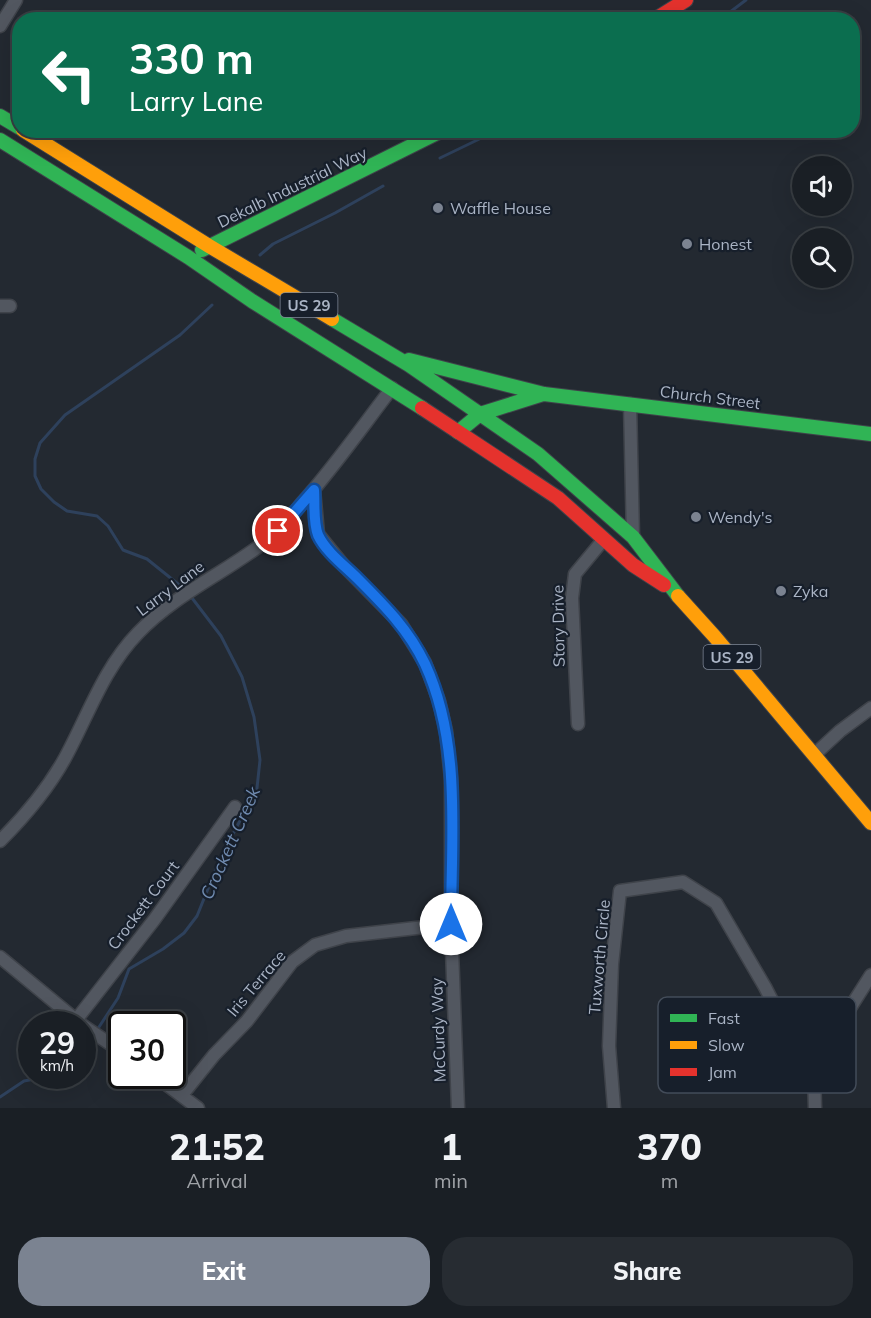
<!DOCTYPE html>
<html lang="en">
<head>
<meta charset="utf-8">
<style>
  body { margin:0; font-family:Mulish,sans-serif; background:#272c32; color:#f1f3f6; height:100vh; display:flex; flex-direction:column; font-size:22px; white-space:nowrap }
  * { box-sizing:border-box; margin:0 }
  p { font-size:20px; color:#9fa2a7 }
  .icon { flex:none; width:33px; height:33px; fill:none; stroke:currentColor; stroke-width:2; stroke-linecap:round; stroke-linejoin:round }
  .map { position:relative; height:1108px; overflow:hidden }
  .panel { display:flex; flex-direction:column; background:#1a1f25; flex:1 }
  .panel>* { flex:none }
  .guide { position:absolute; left:12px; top:12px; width:848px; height:126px; border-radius:24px; box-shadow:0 6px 24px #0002,0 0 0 2px #383d42; background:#0b6e4f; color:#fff; overflow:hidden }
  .controls { position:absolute; left:792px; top:156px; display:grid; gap:12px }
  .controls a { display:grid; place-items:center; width:60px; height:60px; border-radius:50%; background:#1a1f25; box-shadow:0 6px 24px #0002,0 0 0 2px #383d42; font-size:30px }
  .speed { position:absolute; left:18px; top:1011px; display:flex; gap:12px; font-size:30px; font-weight:700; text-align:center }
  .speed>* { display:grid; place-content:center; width:78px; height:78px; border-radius:50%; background:#1a1f25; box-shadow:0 6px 24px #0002,0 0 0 2px #383d42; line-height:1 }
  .speed small { font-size:15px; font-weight:400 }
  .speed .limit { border:3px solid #111; border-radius:9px; background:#fff; color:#111 }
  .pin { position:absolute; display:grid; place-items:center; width:51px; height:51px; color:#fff; margin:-26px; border:3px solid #fff; border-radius:50%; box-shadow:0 2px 6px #0007 }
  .me { position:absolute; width:66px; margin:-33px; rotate:0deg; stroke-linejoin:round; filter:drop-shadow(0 0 4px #0008) }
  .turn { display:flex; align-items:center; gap:21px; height:126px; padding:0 18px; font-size:27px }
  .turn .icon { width:78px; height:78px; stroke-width:2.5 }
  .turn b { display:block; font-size:42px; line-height:51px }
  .eta { display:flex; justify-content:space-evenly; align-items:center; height:102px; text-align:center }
  .eta b { font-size:36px; font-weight:800; line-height:42px }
  .primary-button { display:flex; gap:12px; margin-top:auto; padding:12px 18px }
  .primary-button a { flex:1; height:69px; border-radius:24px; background:#7b8391; color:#fff; font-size:24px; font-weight:800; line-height:69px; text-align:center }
  .primary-button a+a { background:#272c32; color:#f1f3f6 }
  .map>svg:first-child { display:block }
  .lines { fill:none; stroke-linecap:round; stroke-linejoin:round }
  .stream { stroke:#2e415c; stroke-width:3 }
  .street-casing { stroke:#3f434a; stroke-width:15 }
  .fast-casing { stroke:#3f434a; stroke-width:16 }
  .slow-casing { stroke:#3f434a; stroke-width:16 }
  .jam-casing { stroke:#3f434a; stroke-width:16 }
  .street { stroke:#525760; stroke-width:12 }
  .fast { stroke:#30b455; stroke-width:14 }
  .slow { stroke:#ff9f0a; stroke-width:14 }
  .jam { stroke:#e5322d; stroke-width:14 }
  .route-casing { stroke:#114b97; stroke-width:15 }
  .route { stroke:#1a73e8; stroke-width:10 }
  .poi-dot { fill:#7b8391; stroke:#171f2b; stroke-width:2 }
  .labels { text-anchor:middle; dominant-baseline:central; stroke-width:4.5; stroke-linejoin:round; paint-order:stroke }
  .shield { fill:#171f2b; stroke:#7e8797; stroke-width:1.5 }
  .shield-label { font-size:15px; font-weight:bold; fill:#aab4c5 }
  .street-label { font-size:16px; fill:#aab4c5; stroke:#171f2b }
  .poi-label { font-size:16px; fill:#aab4c5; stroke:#171f2b; text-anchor:start }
  .water-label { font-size:18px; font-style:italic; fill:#708bb0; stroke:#171f2b }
  .key { fill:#171f2b; stroke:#434c59; stroke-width:1.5 }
  .key-label { font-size:16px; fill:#aab4c5 }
</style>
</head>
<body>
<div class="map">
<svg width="871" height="1108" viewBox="0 0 871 1108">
  <rect width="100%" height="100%" fill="#232931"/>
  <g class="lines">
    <!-- stream -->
    <path class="stream" d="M 716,20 L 722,18 L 746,0
      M 440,158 L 498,130
      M 260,255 L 273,244 L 335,213 L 383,186
      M 183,588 L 147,559 L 123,550 L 108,526 L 97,516 L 67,511 L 54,502 L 41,489 L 35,476 L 35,459 L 40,443 L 65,415 L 180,335 L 212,305
      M 99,1027 L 118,998 L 129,969 L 163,949 L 184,933 L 197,916 L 220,859 L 257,788 L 260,760 L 254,717 L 242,677 L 221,636 L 192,598
      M 82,1060 L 90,1048
      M 0,1097 L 24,1081 L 51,1076"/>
    <defs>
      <path id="street" d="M 0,26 L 16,0
        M 0,306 L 10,306
        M 630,404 L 633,537
        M 314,490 L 318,534 L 344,566 L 401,624 L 425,663 L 439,701 L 446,731 L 451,779 L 451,924 L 458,1108
        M 578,724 L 572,598 L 575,574 L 604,539
        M 814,755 L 840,731 L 871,708
        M 0,841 C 23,818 49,787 65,758 C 88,716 103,669 138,633 C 177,592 232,570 275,534 C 285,525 293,514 302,503 C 334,467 362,427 392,388
        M 0,957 L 81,1024
        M 76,1020 L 154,920 L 235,807
        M 82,1025 L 122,1052
        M 155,1076 L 198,1108
        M 182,1095 L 214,1055 L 247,1021 L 292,962 L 315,945 L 346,936 L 451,924
        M 614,1108 L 609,1046 L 612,964 L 620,891 L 683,882 L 716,903 L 765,987 L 794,1044 L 814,1074
        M 815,1108 L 814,1074 L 822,1052 L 871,975"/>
      <path id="fast" d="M 0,116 L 20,128
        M 0,140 L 188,257 L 252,301 L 422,408
        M 202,250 L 443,130
        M 332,319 L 409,365 L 538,454 L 633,537 L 678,596
        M 409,360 L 544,394 L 871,434
        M 458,432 L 480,414 L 543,394"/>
      <path id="slow" d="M 23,130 L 209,246 L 332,319
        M 678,596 L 715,637 L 871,823"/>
      <path id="jam" d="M 654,20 L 686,0
        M 422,408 L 558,498 L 633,565 L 664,585"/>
    </defs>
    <!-- street casing -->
    <use href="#street" class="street-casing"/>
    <!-- fast casing -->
    <use href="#fast" class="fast-casing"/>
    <!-- slow casing -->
    <use href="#slow" class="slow-casing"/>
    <!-- jam casing -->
    <use href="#jam" class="jam-casing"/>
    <!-- street -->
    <use href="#street" class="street"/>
    <!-- fast -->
    <use href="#fast" class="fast"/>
    <!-- slow -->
    <use href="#slow" class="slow"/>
    <!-- jam -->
    <use href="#jam" class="jam"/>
  </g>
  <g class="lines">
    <defs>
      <path id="route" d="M 278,531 L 314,490 C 315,504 313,522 318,535 C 326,552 345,566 358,579 C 384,605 409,630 425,664 C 462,744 451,838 451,924"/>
    </defs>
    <!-- route casing -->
    <use href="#route" class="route-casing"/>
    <!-- route -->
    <use href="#route" class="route"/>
  </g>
  <!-- markers -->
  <g class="poi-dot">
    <circle cx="438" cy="208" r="6"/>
    <circle cx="687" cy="244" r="6"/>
    <circle cx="696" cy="517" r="6"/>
    <circle cx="781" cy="591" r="6"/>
  </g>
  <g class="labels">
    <!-- shield labels -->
    <g class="shield">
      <rect x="280.5" y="293" width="57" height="24" rx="4.5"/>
      <rect x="703.5" y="645" width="57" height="24" rx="4.5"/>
    </g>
    <g class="shield-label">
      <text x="309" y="305">US 29</text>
      <text x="732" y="657">US 29</text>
    </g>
    <!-- street labels -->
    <g class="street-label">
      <text transform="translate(292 187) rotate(-26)">Dekalb Industrial Way</text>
      <text transform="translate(710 397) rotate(7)">Church Street</text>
      <text transform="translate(170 588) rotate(-37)">Larry Lane</text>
      <text transform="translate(558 626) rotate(-91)">Story Drive</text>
      <text transform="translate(143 905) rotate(-53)">Crockett Court</text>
      <text transform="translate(599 957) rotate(-85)">Tuxworth Circle</text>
      <text transform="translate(256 983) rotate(-50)">Iris Terrace</text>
      <text transform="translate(438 1030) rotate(-92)">McCurdy Way</text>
    </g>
    <!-- poi labels -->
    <g class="poi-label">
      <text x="450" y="208">Waffle House</text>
      <text x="699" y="244">Honest</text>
      <text x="708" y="517">Wendy's</text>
      <text x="793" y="591">Zyka</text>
    </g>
    <!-- water labels -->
    <g class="water-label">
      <text transform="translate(230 843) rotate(-66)">Crockett Creek</text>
    </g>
  </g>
  <!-- legend -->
  <rect x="658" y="997" width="198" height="96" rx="9" class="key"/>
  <rect x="670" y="1014" width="27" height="8" fill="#30b455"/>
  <rect x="670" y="1041" width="27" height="8" fill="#ff9f0a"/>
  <rect x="670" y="1068" width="27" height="8" fill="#e5322d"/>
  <g class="key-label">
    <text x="708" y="1024">Fast</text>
    <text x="708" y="1051">Slow</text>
    <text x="708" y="1078">Jam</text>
  </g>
</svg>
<div class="controls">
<a><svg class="icon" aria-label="sound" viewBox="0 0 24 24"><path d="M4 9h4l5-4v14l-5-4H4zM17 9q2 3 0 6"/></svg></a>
<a><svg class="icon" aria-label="search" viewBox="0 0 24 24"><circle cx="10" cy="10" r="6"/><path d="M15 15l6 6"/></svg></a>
</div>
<div class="speed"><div>29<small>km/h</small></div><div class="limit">30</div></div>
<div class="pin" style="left:278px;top:531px;background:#d93025"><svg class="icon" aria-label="arrive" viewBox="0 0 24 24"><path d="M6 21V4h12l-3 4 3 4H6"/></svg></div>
<svg class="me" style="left:451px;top:924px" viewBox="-20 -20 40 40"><circle r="19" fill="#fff"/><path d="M0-13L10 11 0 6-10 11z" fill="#1a73e8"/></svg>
<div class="guide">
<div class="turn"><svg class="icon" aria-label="left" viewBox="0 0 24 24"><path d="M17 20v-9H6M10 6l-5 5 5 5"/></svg><div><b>330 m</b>Larry Lane</div></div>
</div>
</div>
<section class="panel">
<div class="eta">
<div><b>21:52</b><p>Arrival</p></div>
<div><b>1</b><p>min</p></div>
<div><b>370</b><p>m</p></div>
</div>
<div class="primary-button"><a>Exit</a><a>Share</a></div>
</section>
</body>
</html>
